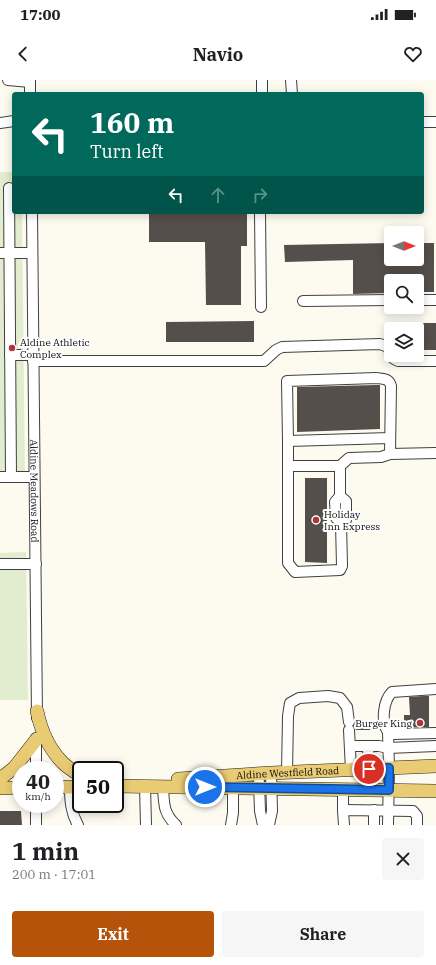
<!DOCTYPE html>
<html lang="en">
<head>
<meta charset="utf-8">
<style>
  body { margin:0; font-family:"IBM Plex Serif",serif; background:#f6f6f6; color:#202124; height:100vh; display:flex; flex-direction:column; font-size:15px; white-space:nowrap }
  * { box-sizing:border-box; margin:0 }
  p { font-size:13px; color:#757577 }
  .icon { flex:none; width:22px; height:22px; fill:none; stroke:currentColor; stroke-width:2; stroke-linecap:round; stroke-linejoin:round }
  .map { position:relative; height:745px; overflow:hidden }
  .drawer { display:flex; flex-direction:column; background:#fff; flex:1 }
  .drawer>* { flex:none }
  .hud { position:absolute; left:12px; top:12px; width:412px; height:122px; border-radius:4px; box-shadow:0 2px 10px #0003; background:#00695c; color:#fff; overflow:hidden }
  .needle { width:26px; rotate:90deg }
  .buttons { position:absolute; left:384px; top:146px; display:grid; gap:8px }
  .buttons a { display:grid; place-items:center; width:40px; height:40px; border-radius:4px; background:#fff; box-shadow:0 2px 10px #0003; font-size:20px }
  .speed { position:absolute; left:12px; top:681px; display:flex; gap:8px; font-size:20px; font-weight:700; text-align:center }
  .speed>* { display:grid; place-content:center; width:52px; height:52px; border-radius:50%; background:#fff; box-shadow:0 2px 10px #0003; line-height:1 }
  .speed small { font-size:10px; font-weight:400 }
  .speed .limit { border:2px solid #111; border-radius:6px; background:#fff; color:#111 }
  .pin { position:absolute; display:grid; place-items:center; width:34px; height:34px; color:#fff; margin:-17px; border:2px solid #fff; border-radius:50%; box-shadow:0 1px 4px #0007 }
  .me { position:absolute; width:44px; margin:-22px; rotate:90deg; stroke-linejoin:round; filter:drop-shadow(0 0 3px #0008) }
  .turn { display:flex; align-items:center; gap:14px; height:84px; padding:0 12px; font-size:18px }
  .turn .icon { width:52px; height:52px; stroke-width:2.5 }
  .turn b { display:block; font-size:28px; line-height:34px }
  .lanes { display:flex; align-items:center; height:38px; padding:0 12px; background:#0003; justify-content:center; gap:20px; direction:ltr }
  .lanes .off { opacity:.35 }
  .round { display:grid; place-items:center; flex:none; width:42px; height:42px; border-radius:4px; background:#f6f6f6 }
  .head { display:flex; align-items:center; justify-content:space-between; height:68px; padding:0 12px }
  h1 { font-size:24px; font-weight:800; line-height:30px }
  .button { display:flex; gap:8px; margin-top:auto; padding:8px 12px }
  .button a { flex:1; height:46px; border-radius:4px; background:#b45309; color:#fff; font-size:16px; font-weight:800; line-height:46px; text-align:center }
  .button a+a { background:#f6f6f6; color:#202124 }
  .status { display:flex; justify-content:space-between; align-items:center; height:28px; padding:0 20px; background:#fff; direction:ltr }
  .status svg { height:11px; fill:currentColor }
  header { display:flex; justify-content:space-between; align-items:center; height:52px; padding:0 12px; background:#fff; font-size:18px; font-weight:800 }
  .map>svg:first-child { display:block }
  .pitch { fill:#e2ecce }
  .building { fill:#554f4b }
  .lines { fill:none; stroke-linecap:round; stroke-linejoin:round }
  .minor-casing { stroke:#404040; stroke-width:12 }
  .major-casing { stroke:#1e1e1e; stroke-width:14 }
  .minor { stroke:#fff; stroke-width:10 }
  .major { stroke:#e9cb74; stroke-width:13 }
  .route-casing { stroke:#114b97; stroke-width:10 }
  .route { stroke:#1a73e8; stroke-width:7 }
  .poi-dot { fill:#ae353d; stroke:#fff; stroke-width:1.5 }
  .labels { text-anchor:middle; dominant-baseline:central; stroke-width:4; stroke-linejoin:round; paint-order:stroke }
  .poi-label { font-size:10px; fill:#0d0d0d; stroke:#fff; text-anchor:start }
  .street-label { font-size:10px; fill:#0d0d0d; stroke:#fff }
</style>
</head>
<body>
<div class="status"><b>17:00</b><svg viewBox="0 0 49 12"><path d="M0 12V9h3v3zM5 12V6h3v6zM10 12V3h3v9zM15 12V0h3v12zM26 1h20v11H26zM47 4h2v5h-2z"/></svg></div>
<header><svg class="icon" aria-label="back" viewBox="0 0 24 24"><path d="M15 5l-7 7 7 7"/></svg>Navio<svg class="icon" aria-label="heart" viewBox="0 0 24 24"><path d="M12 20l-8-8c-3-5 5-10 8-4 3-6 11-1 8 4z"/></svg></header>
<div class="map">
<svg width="436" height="745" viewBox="0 0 436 745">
  <rect width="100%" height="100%" fill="#fdfaf0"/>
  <!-- pitch -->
  <path class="pitch" d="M 0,92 L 14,92 L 14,132 L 22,132 L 25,403 L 0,403 Z
    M 26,472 L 28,620 L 0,620 L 0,473 Z"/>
  <!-- building -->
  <path class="building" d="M 205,132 L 247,132 L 247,166 L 241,166 L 241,225 L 206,225 L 205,162 L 149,162 L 149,134 L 205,134 Z
    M 391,163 L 391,179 L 417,179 L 417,163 L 434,163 L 434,212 L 417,212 L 417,201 L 391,201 L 391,213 L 353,214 L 353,180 L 285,182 L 284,165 Z
    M 254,241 L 254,262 L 166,262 L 166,242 Z
    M 417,243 L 436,243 L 436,270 L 417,270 Z
    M 376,305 L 380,305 L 380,349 L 297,352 L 297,307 Z
    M 305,398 L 327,398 L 327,483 L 305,482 Z
    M 423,616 L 429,616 L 429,647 L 404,647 L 404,635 L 410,635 L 409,617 Z
    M 355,643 L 370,643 L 370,650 L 356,650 L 354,646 Z
    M 0,731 L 21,731 L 22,745 L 0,745 Z"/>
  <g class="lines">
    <defs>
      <g id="minor">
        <path d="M 8,0 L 30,2"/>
        <path d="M 30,0 L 30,14"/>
        <path d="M 262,0 L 262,14"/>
        <path d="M 291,0 L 292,14"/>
        <path d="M 422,42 L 436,42"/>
        <path d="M 0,43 L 14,41"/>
        <path d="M 9,108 L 11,397"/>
        <path id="s1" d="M 32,132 L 37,638"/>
        <path d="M 260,132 L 261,227"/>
        <path d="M 0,173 L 32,173"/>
        <path d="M 417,220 L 436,220"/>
        <path d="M 303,221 L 391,220"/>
        <path d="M 10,275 L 33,275"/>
        <path d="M 392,275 L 394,279 L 398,281 L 436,281"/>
        <path d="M 33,281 L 264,281 L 276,270 L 282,267 L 380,264 L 388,267 L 391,274"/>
        <path d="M 390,358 L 288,361 L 287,301 L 376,298 C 383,299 389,298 391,306 L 390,374 L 436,373"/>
        <path d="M 288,361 L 288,386"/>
        <path d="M 340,386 L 288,386 L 288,483 L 295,492 L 340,490 L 342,486 L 341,443 L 336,438 L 335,422 L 340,416 L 340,386 L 349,378 L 381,377 L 390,374"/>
        <path d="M 0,397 L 34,397"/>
        <path d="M 340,416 L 346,421 L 346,440 L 341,443"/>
        <path d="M 0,484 L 36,484"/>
        <path d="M 436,609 L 392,612 C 383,621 381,642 388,652 L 393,654 L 436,653"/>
        <path d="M 349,650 L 351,690"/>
        <path d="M 388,652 L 389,688 L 388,745"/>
        <path d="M 350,666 L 379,666 L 388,668 L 436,666"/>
        <path d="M 368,666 L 369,689"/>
        <path d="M 36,690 L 36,658"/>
        <path d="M 287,693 L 288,636 L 290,623 L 299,618 L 328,616 L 340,618 L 347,627 L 349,642"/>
        <path d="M 259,702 L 260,731 L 263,745"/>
        <path d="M 145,706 L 146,745"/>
        <path d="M 70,707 C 70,721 71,733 78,745"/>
        <path d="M 163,707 C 164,723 163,733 176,745"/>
        <path d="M 343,709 L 343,730"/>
        <path d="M 36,724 L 36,745"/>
        <path d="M 231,745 L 233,733 L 233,707"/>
        <path d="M 269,745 L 272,731 L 271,693"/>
        <path d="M 344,745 L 343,730 L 413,731 L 417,736 L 417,745"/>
        <path d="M 374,745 L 374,730"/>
      </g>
      <g id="major">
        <path d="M 37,631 C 41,651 49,669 63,683 C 68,688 75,692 81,696"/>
        <path d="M 0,699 L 14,688 L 36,660"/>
        <path id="s2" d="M 178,699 L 271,693 L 436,686"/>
        <path d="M 115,706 L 436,711"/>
        <path d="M 55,707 L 81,707"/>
        <path d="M 0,708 L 21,708"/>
      </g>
    </defs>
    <!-- minor casing -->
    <use href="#minor" class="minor-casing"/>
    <!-- major casing -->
    <use href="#major" class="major-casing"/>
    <!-- minor -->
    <use href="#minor" class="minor"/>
    <!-- major -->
    <use href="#major" class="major"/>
  </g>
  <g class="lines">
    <defs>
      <path id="route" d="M 205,707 L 389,710 L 389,688 L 369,689"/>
    </defs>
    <!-- route casing -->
    <use href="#route" class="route-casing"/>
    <!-- route -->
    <use href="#route" class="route"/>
  </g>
  <!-- markers -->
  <g class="poi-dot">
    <circle cx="12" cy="268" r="4"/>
    <circle cx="316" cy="440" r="4"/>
    <circle cx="420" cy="643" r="4"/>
  </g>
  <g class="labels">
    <!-- poi labels -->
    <g class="poi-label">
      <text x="20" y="262">Aldine Athletic<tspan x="20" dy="12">Complex</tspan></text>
      <text x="324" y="434">Holiday<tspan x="324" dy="12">Inn Express</tspan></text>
      <text x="412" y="643" text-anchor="end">Burger King</text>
    </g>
    <!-- street labels -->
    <g class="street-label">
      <text stroke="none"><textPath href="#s1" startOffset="279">Aldine Meadows Road</textPath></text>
      <text stroke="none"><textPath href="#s2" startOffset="110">Aldine Westfield Road</textPath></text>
    </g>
  </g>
</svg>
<div class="buttons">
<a><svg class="needle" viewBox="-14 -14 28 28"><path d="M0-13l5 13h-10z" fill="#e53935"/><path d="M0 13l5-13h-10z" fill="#757577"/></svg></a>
<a><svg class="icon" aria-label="search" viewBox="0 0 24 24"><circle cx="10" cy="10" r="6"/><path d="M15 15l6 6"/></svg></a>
<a><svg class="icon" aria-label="layers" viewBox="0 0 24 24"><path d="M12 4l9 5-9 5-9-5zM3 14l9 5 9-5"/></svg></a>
</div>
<div class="speed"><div>40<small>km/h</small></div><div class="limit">50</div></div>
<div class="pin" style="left:369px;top:689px;background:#d93025"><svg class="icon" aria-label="arrive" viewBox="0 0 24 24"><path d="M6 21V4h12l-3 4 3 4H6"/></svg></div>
<svg class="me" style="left:205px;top:707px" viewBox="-20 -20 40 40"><circle r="17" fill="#1a73e8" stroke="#fff" stroke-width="3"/><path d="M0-11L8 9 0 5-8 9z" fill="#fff"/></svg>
<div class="hud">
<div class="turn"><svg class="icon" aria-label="left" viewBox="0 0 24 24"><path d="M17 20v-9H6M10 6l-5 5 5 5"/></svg><div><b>160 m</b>Turn left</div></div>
<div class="lanes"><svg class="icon" aria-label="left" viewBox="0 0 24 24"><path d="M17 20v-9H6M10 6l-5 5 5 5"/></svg><svg class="icon off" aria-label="ahead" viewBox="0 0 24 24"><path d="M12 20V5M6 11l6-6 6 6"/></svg><svg class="icon off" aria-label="right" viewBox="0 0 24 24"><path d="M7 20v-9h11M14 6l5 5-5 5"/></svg></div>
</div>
</div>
<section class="drawer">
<div class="head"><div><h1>1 min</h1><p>200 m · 17:01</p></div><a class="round"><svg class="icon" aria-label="close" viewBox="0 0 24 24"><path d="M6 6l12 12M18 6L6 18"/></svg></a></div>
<div class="button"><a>Exit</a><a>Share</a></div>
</section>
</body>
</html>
